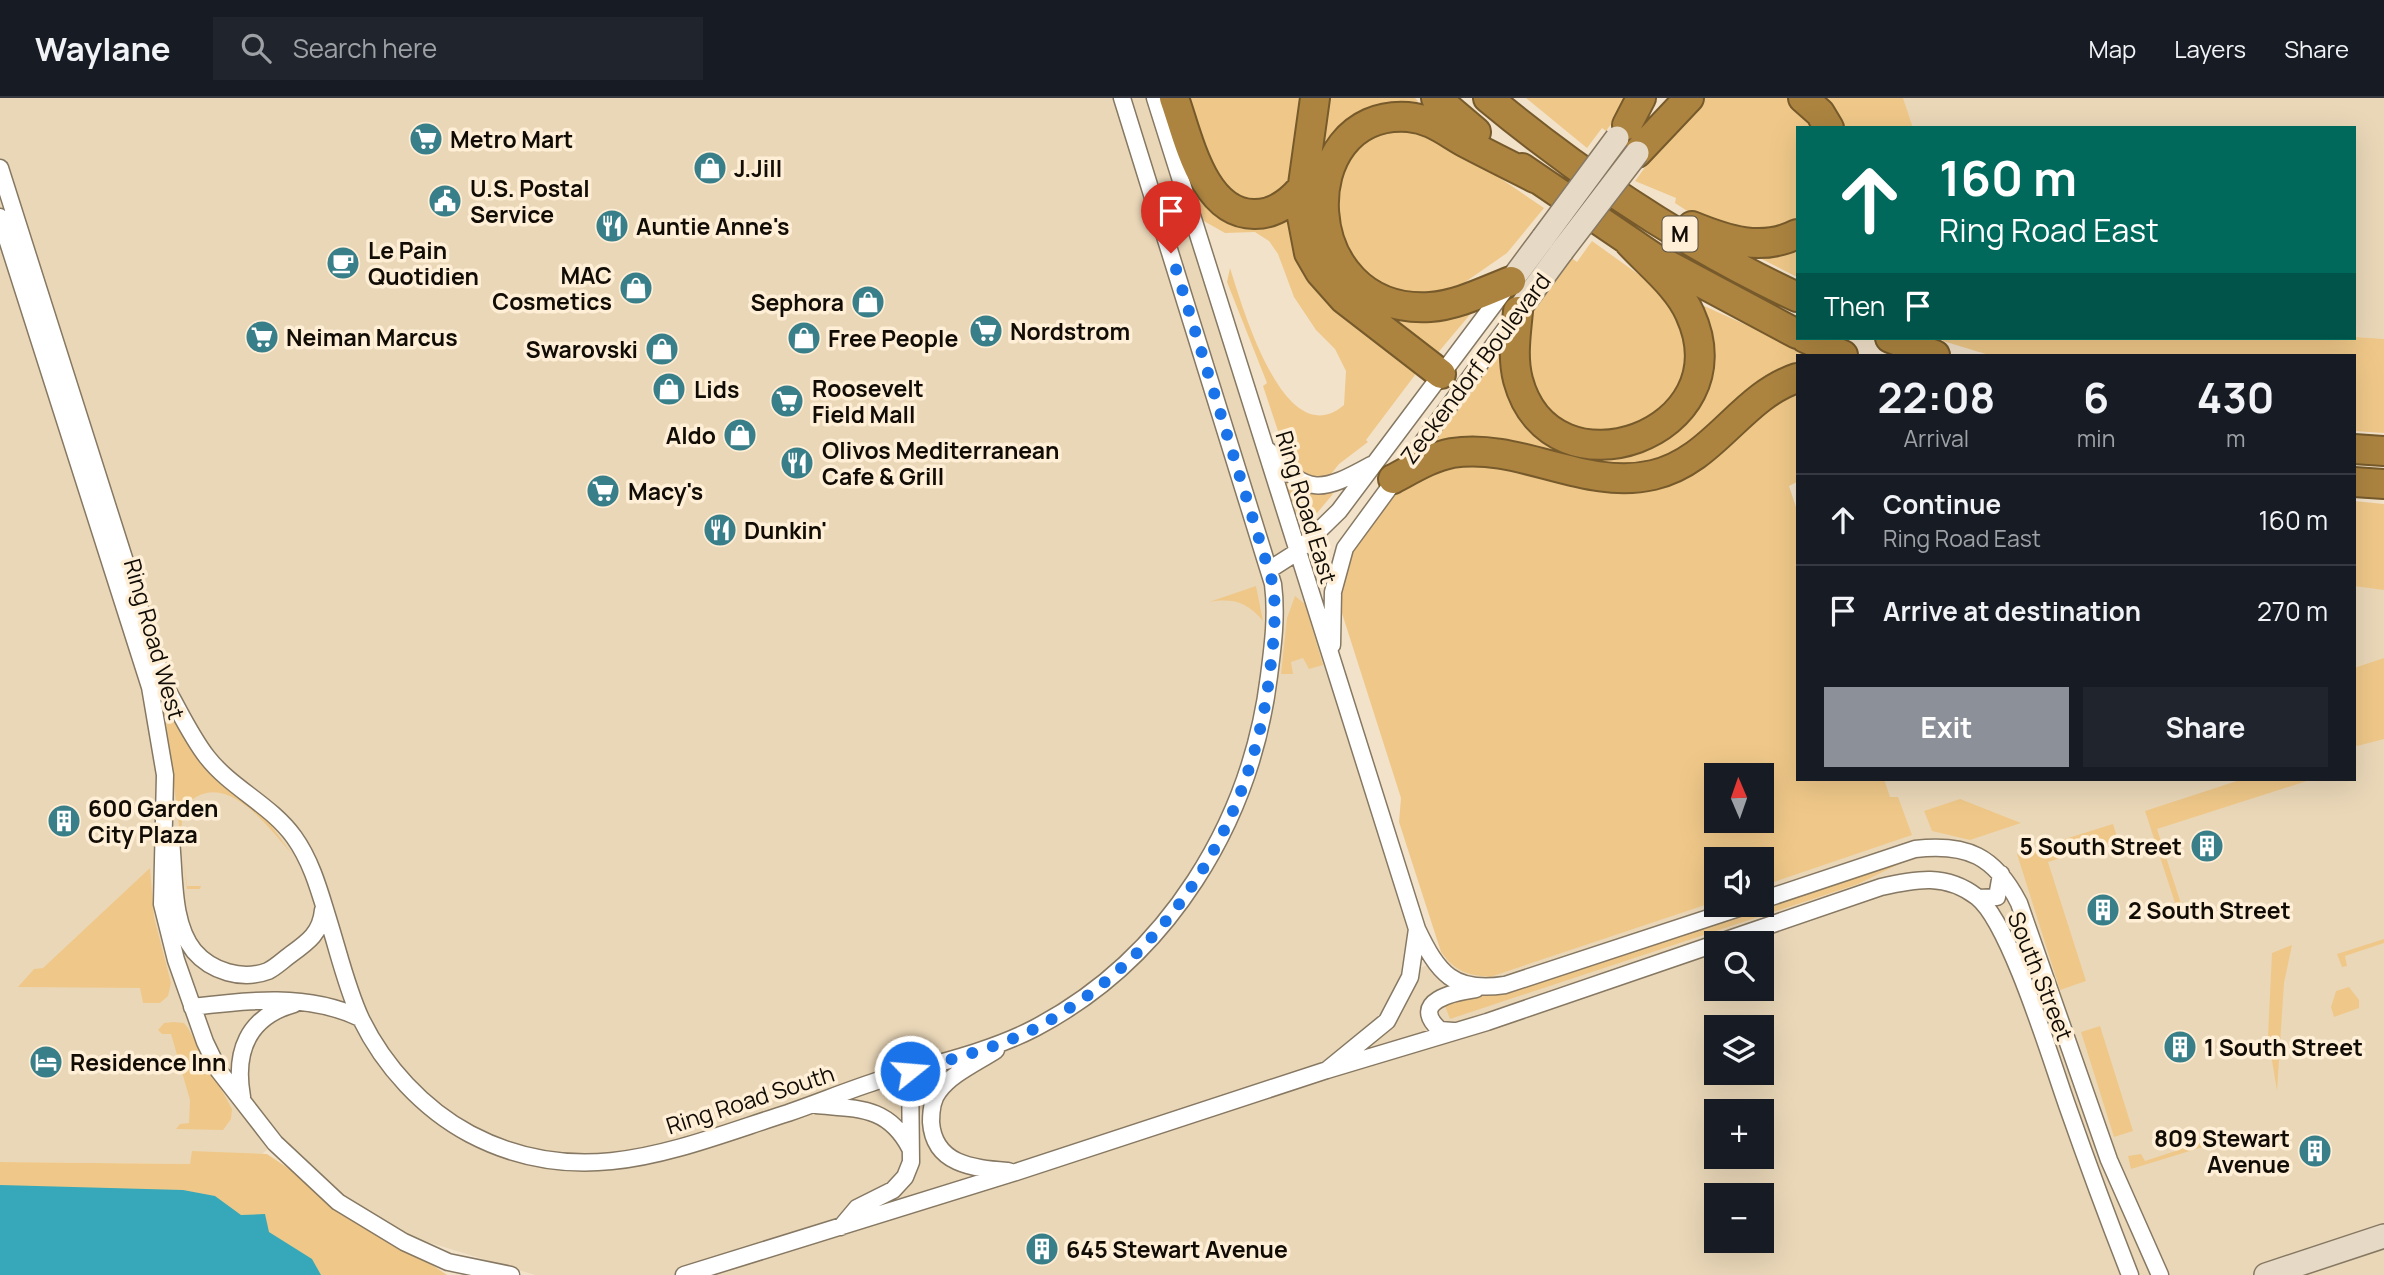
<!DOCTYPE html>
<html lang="en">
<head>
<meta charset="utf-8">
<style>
  body { margin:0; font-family:Manrope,sans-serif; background:#20242c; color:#f1f3f6; height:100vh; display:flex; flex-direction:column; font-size:26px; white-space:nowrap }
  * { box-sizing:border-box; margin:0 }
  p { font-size:23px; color:#9ea1a6 }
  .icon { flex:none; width:38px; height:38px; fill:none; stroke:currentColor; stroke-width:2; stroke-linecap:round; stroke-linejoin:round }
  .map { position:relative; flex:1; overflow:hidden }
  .panel { position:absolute; left:1796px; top:256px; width:560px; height:427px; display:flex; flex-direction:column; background:#171b24; border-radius:0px; box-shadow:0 7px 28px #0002 }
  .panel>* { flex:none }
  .top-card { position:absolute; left:1796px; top:28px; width:560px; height:214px; border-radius:0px; box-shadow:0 7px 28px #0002; background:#00695c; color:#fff; overflow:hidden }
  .needle { width:46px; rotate:358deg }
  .fabs { position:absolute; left:1704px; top:665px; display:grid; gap:14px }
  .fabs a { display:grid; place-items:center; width:70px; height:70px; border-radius:0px; background:#171b24; box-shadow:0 7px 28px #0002; font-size:35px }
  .pin { position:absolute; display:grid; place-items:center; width:60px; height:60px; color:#fff; margin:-72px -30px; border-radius:50% 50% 50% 0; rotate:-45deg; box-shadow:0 0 7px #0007 }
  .pin .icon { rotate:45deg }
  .me { position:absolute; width:77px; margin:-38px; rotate:73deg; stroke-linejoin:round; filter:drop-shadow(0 0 5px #0008) }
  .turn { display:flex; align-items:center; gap:24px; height:147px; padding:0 28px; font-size:32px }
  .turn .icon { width:91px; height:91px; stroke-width:2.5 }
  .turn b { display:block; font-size:49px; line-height:60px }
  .then { display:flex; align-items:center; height:66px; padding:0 28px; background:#0003; gap:14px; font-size:26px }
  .eta { display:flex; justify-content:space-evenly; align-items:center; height:119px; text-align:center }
  .eta b { font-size:42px; font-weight:700; line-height:49px }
  .cta { display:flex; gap:14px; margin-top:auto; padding:14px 28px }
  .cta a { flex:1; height:80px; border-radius:0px; background:#8c9099; color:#fff; font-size:28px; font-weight:700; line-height:80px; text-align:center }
  .cta a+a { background:#20242c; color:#f1f3f6 }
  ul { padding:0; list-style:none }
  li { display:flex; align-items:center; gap:21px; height:91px; padding:0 28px; border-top:2px solid #363941 }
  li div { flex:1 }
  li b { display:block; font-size:26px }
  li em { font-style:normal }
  header { display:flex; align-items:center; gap:42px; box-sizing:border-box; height:98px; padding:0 35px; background:#171b24; border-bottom:2px solid #363941 }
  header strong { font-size:33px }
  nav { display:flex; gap:38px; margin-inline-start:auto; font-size:24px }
  .search { width:490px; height:63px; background:#20242c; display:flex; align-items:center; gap:18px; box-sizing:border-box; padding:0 24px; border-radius:0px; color:#9ea1a6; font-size:26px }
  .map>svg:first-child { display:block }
  .built { fill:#ead7b8; fill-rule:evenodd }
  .green { fill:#efc889; fill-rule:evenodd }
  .water { fill:#36a8b9 }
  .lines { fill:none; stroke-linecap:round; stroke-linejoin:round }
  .minor-casing { stroke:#867862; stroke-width:19 }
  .secondary-casing { stroke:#867862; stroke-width:26 }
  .motorway-casing { stroke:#765a2b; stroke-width:32 }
  .minor { stroke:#fff; stroke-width:16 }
  .secondary { stroke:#e6dac6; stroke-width:23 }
  .motorway { stroke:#ac8440; stroke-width:28 }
  .secondary-bridge-casing { stroke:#867862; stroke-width:26; stroke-linecap:butt }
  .secondary-bridge { stroke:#e6dac6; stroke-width:23 }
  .route { stroke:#1a73e8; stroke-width:12; stroke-dasharray:0 21.6 }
  .labels { text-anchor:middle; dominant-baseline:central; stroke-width:7; stroke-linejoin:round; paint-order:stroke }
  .shield { fill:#ffefd7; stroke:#585044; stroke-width:2 }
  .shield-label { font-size:21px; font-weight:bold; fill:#110c05 }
  .poi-label { font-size:23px; font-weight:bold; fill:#110c05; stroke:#ffefd7; text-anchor:start }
  .street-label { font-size:23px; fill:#110c05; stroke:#ffefd7 }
</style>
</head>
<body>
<header>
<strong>Waylane</strong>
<div class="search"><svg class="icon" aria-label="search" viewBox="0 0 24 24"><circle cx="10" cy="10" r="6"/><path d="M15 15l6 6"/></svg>Search here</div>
<nav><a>Map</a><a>Layers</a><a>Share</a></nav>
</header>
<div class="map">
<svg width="2384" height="1177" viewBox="0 0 2384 1177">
  <rect width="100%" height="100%" fill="#f2e2ca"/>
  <!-- built -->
  <path class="built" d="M 0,0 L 1155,0 L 1417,831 L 1410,873 L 1717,772 L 1717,807 L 1762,807 L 1762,761 L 1879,681 L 2354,681 L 2354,486 L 2384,488 L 2384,1177 L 535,1177 L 375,1128 L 275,1045 L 240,1075 L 191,1066 L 0,1064 ZM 1717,845 L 1762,845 L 1762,891 L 1717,891 ZM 1717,929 L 1762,929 L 1762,975 L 1717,975 ZM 1717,1013 L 1762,1013 L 1762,1059 L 1717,1059 ZM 1717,1097 L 1762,1097 L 1762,1143 L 1717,1143 Z
    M 1874,0 L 2384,0 L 2384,263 L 2354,257 L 2354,30 L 1888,30 Z"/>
  <!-- green -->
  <path class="green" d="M 1181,0 L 1304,0 L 1292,80 L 1286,92 L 1260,107 L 1228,100 Z
    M 1321,0 L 1415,0 L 1418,3 L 1414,10 L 1329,53 L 1314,49 Z
    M 1526,0 L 1630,0 L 1606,33 L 1602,30 L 1587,50 Z
    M 1696,0 L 1792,0 L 1820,30 L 1797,30 L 1797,124 L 1773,135 L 1704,124 L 1675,105 L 1676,100 L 1635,83 Z
    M 1819,0 L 1903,0 L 1913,30 L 1838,30 Z
    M 1419,25 L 1544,110 L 1507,155 L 1461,187 L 1461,192 L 1444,196 L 1402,197 L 1352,166 L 1337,142 L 1339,65 L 1373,32 Z
    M 1200,86 L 1208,101 L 1285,111 L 1412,264 L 1415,277 L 1366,342 L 1368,344 L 1339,366 L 1331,376 L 1319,380 L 1306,378 L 1286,357 L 1263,288 L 1267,285 L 1227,184 L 1230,170 C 1242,207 1284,358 1344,307 L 1346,273 L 1335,251 L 1316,232 L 1294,199 L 1278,156 L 1269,143 L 1255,134 L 1225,135 L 1202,122 L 1191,89 Z
    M 1797,141 L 1797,179 L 1746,153 Z
    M 1592,143 L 1670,199 L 1690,258 L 1680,296 L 1642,329 L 1584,336 L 1539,306 L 1526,257 L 1528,218 L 1569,158 L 1577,164 Z
    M 1702,207 L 1813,257 L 1797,257 L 1797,269 L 1699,345 L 1639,369 L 1430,346 L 1500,252 L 1500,259 L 1506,259 L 1576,347 L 1673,324 L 1697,212 Z
    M 1473,213 L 1436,257 L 1393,226 L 1399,214 Z
    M 2354,239 L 2384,241 L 2384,335 L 2354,333 L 2354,257 L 1989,257 L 1943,243 L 1944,240 Z
    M 1797,285 L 1797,384 L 1789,388 L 1797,412 L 1797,681 L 1884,681 L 1890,699 L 1898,699 L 1912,737 L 1762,788 L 1762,761 L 1717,761 L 1717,803 L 1490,879 C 1467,877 1455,873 1441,854 L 1399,724 L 1401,700 L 1340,509 L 1345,469 L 1357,443 L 1398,389 L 1442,362 L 1621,386 ZM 1717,677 L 1762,677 L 1762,723 L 1717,723 Z
    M 1284,381 L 1332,394 L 1333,396 L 1317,415 L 1300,425 Z
    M 2354,403 L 2384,406 L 2384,492 L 2354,488 Z
    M 1256,488 L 1263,523 C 1247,504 1233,500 1209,504 Z
    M 1295,498 L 1305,506 L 1323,567 L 1309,571 L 1303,560 L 1291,564 L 1293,576 L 1281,576 L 1287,520 Z
    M 2384,560 L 2384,641 L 2357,648 L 2354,646 L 2354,570 Z
    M 164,608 L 199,663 L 270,726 L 292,756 C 271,733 234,680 198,698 C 188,703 183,712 182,724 C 179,744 185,768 187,788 L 201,788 L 200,791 L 187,791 Z
    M 2243,681 L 2313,681 L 2157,731 L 2183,812 L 2178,814 L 2145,713 Z
    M 1960,701 L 2021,725 L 1970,742 L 1932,733 L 1924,713 Z
    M 2113,726 L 2118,742 L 2048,764 L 2086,883 L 2060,892 L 2017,756 Z
    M 1899,762 L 1901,765 L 1858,786 L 1450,921 L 1444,905 Z
    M 150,770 L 154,819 L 171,885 L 168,898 L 160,905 L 143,905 L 140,890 L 18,889 L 34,871 L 43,870 Z
    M 2384,841 L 2384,845 L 2345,858 L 2347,868 L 2342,869 L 2337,856 Z
    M 2292,847 L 2284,885 L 2277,993 L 2268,938 L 2272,855 Z
    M 2349,889 L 2359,902 L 2359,910 L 2334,919 L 2331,909 L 2336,893 Z
    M 173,924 L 184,925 L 188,930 L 232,1011 L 231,1021 L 223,1032 L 176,1031 L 180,1026 L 189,1025 L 190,1002 L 171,936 L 162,936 L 158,932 L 164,925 Z
    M 2100,928 L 2133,1033 L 2114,1039 L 2081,934 Z
    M 2215,1040 L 2219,1044 L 2131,1071 L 2128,1058 L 2141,1056 L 2145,1063 Z
    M 192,1053 L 267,1056 L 447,1177 L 0,1177 L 0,1064 L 190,1066 Z"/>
  <!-- water -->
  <path class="water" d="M 0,1087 L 183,1092 L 215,1098 L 241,1117 L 265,1116 L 269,1134 L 312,1161 L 321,1177 L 0,1177 Z"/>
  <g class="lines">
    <defs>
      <path id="minor" d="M 1155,0 L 1417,831 C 1438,875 1453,895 1505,887 L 1748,807
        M 0,70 L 164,586 C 178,610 190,637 207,659 C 231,690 271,707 294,739 C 312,764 320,795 329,824 C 339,856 347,891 361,921 C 384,968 423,1011 470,1036 C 582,1095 678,1050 788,1015 C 820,1004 851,991 883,981 C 933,966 989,954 1035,930 C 1168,860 1251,724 1269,578 C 1273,547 1277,517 1273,486 L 1122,0
        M 0,119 L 150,589 L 165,677 L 162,806 L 176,862 L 205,944 L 219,973 L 275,1045 L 338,1104 L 404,1144 L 448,1164 L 511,1177
        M 1269,353 C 1307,399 1322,394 1371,367
        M 1269,472 L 1297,454 L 1339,413 L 1507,189
        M 1332,547 L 1333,494 L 1345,450 L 1515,218
        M 171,743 C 175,777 171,824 194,853 C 211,873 242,883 268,873 C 276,869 283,862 290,857 C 308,844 321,835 323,812
        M 1979,800 L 1997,799 L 2001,776
        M 1762,802 L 1915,751 C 1967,745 1995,758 2019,805 L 2109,1062 L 2160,1177
        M 192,909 C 248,902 308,895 360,920
        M 1453,933 L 1440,932 C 1408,903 1455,894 1476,891
        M 996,952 C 978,964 951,976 939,993 C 932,1001 931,1013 931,1024 C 934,1067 973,1070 1008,1073
        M 1327,972 L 1487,924 L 1881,789 C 1916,781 1946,775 1977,799 C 2010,825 2051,962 2067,1007 C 2087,1064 2108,1121 2130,1177
        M 242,999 C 234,954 247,919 294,906
        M 816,1007 C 858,1011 888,1008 910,1050
        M 841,1129 L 857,1110 L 893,1092 L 905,1079 L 911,1064 L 910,973
        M 684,1177 L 1016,1074 L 1327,972 L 1387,923 L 1410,879 L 1417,831"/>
      <path id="secondary" d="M 1511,183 L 1543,140
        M 1518,213 L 1562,153
        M 2266,1177 L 2384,1138"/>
      <path id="motorway" d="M 1174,0 C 1188,39 1203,117 1255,116 C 1273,116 1289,105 1301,91
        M 1315,0 L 1300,108 L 1309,155 L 1320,174 L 1344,201 L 1441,276
        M 1436,0 L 1476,34
        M 1488,0 C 1582,78 1686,147 1797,199
        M 1803,0 L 1820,15 L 1829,30
        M 1627,27 L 1641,0
        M 1637,55 L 1689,0
        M 1522,70 L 1653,159 L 1797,236
        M 1692,128 C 1726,142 1762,154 1797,136
        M 1511,183 C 1485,193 1458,207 1430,209 C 1295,217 1290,11 1408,19 C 1432,21 1446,34 1466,45 C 1489,57 1513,69 1537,81
        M 1518,213 C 1516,236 1512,259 1518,282 C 1551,405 1745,336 1690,216 C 1678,188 1649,166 1629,144
        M 1805,240 L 1843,257
        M 1890,240 L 1935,257
        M 2354,351 L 2384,353
        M 1393,381 C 1412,371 1431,359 1452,355 C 1519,344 1585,393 1653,377 C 1714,363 1740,299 1797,280
        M 2354,384 L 2384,386"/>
    </defs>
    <!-- minor casing -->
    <use href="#minor" class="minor-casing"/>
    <!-- secondary casing -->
    <use href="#secondary" class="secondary-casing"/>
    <!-- motorway casing -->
    <use href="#motorway" class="motorway-casing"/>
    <!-- minor -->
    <use href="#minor" class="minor"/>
    <!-- secondary -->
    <use href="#secondary" class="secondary"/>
    <!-- motorway -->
    <use href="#motorway" class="motorway"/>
    <defs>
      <path id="secondary-bridge" d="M 1543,140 L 1617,40
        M 1562,153 L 1637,55"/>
    </defs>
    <!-- secondary-bridge casing -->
    <use href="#secondary-bridge" class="secondary-bridge-casing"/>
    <!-- secondary-bridge -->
    <use href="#secondary-bridge" class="secondary-bridge"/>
  </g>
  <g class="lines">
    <!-- route -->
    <path class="route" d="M 910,973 C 952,961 997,950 1036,930 C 1167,860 1251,726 1269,581 C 1273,549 1277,518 1273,486 L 1171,155"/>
  </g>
  <!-- icons -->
  <defs>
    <symbol id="supermarket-disc" viewBox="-11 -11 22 22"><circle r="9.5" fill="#387f8a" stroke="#ffefd7"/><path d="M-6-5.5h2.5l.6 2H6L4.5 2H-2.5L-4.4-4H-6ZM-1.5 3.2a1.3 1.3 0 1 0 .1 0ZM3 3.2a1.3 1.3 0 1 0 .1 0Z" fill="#fff"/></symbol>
    <symbol id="shop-disc" viewBox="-11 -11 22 22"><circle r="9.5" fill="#387f8a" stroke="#ffefd7"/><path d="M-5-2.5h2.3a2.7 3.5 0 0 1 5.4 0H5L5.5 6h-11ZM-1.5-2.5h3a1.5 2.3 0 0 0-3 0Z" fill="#fff"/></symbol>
    <symbol id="civic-disc" viewBox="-11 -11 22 22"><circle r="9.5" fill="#387f8a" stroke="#ffefd7"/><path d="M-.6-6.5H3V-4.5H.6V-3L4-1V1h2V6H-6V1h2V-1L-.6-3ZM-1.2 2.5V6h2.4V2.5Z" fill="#fff"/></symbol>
    <symbol id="restaurant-disc" viewBox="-11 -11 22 22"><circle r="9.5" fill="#387f8a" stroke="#ffefd7"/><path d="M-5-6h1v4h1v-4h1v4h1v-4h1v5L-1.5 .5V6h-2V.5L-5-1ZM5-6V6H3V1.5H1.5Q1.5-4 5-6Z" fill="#fff"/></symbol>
    <symbol id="cafe-disc" viewBox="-11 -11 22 22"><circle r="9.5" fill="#387f8a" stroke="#ffefd7"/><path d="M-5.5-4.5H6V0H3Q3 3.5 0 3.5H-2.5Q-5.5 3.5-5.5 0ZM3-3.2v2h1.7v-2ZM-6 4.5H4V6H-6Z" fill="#fff"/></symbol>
    <symbol id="building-disc" viewBox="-11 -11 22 22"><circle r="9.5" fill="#387f8a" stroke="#ffefd7"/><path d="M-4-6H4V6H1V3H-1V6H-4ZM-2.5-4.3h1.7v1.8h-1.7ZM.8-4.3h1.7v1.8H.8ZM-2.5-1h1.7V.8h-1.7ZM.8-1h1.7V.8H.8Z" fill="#fff"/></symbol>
    <symbol id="hotel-disc" viewBox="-11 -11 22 22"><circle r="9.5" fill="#387f8a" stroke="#ffefd7"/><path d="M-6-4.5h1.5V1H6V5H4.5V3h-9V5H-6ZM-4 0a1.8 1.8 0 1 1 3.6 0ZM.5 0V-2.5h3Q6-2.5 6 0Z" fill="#fff"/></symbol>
  </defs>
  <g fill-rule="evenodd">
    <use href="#supermarket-disc" x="407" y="22" width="38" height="38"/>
    <use href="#shop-disc" x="691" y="51" width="38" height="38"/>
    <use href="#civic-disc" x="426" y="84" width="38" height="38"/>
    <use href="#restaurant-disc" x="593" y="109" width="38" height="38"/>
    <use href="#cafe-disc" x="324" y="146" width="38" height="38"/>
    <use href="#shop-disc" x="617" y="171" width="38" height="38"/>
    <use href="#shop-disc" x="849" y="185" width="38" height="38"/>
    <use href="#supermarket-disc" x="967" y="214" width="38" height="38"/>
    <use href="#supermarket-disc" x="243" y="220" width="38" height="38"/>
    <use href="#shop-disc" x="785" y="221" width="38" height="38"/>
    <use href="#shop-disc" x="643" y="232" width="38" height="38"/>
    <use href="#shop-disc" x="650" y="272" width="38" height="38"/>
    <use href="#supermarket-disc" x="768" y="284" width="38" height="38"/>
    <use href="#shop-disc" x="721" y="318" width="38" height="38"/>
    <use href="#restaurant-disc" x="778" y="346" width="38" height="38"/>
    <use href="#supermarket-disc" x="584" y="374" width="38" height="38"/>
    <use href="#restaurant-disc" x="701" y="413" width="38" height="38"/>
    <use href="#building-disc" x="45" y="704" width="38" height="38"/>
    <use href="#building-disc" x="2188" y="729" width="38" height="38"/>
    <use href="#building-disc" x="2084" y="793" width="38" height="38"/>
    <use href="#building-disc" x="2161" y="930" width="38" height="38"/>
    <use href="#hotel-disc" x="27" y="945" width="38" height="38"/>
    <use href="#building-disc" x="2296" y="1034" width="38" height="38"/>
    <use href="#building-disc" x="1023" y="1132" width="38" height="38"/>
  </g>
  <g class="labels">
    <!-- shield labels -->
    <rect class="shield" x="1662.5" y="118.5" width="35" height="35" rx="5"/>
    <g class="shield-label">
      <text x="1680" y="136">M</text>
    </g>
    <!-- poi labels -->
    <g class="poi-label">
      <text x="450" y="41">Metro Mart</text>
      <text x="734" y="70">J.Jill</text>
      <text x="470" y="90">U.S. Postal<tspan x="470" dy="26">Service</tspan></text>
      <text x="636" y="128">Auntie Anne's</text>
      <text x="368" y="152">Le Pain<tspan x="368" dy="26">Quotidien</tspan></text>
      <text x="612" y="177" text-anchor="end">MAC<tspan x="612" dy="26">Cosmetics</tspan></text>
      <text x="844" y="204" text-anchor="end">Sephora</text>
      <text x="1010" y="233">Nordstrom</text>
      <text x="286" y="239">Neiman Marcus</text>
      <text x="828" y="240">Free People</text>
      <text x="638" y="251" text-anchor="end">Swarovski</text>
      <text x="812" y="290">Roosevelt<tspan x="812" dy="26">Field Mall</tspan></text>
      <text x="694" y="291">Lids</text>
      <text x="716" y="337" text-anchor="end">Aldo</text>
      <text x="822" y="352">Olivos Mediterranean<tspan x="822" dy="26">Cafe &amp; Grill</tspan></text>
      <text x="628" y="393">Macy's</text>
      <text x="744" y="432">Dunkin'</text>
      <text x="88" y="710">600 Garden<tspan x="88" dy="26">City Plaza</tspan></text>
      <text x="2182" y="748" text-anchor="end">5 South Street</text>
      <text x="2128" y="812">2 South Street</text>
      <text x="2204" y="949">1 South Street</text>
      <text x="70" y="964">Residence Inn</text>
      <text x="2290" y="1040" text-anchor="end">809 Stewart<tspan x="2290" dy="26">Avenue</tspan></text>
      <text x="1066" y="1151">645 Stewart Avenue</text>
    </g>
    <!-- street labels -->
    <g class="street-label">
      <text transform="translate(1475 270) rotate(-53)">Zeckendorf Boulevard</text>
      <text transform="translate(1307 409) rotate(73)">Ring Road East</text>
      <text transform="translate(155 541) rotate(74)">Ring Road West</text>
      <text transform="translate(2041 878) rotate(68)">South Street</text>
      <text transform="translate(750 1001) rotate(-18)">Ring Road South</text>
    </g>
  </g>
</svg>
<div class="fabs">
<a><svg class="needle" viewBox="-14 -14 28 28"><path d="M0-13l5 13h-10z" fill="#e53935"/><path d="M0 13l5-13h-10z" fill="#9ea1a6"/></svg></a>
<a><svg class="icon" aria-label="sound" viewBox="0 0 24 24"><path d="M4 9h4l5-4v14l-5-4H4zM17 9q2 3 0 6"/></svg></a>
<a><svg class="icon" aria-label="search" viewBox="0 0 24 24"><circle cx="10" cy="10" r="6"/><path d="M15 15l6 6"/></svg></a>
<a><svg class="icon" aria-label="layers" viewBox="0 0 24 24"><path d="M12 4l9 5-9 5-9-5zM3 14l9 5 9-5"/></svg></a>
<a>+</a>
<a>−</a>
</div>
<div class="pin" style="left:1171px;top:155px;background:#d93025"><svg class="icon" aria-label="arrive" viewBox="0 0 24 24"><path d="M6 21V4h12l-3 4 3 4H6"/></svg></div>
<svg class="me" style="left:910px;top:973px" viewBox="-20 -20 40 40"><circle r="17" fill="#1a73e8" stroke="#fff" stroke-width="3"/><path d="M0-11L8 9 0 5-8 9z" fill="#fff"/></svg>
<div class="top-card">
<div class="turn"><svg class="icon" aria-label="ahead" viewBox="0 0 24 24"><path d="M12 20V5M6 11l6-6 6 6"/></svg><div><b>160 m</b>Ring Road East</div></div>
<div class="then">Then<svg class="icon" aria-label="arrive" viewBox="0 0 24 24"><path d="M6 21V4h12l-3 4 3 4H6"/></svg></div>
</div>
<section class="panel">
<div class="eta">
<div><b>22:08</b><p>Arrival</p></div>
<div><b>6</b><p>min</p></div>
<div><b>430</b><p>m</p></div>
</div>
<ul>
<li><svg class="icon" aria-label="ahead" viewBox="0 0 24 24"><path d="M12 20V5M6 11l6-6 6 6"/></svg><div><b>Continue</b><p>Ring Road East</p></div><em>160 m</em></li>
<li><svg class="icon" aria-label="arrive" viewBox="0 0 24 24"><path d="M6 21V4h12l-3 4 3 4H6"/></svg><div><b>Arrive at destination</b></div><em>270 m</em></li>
</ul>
<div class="cta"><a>Exit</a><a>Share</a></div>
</section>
</div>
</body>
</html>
